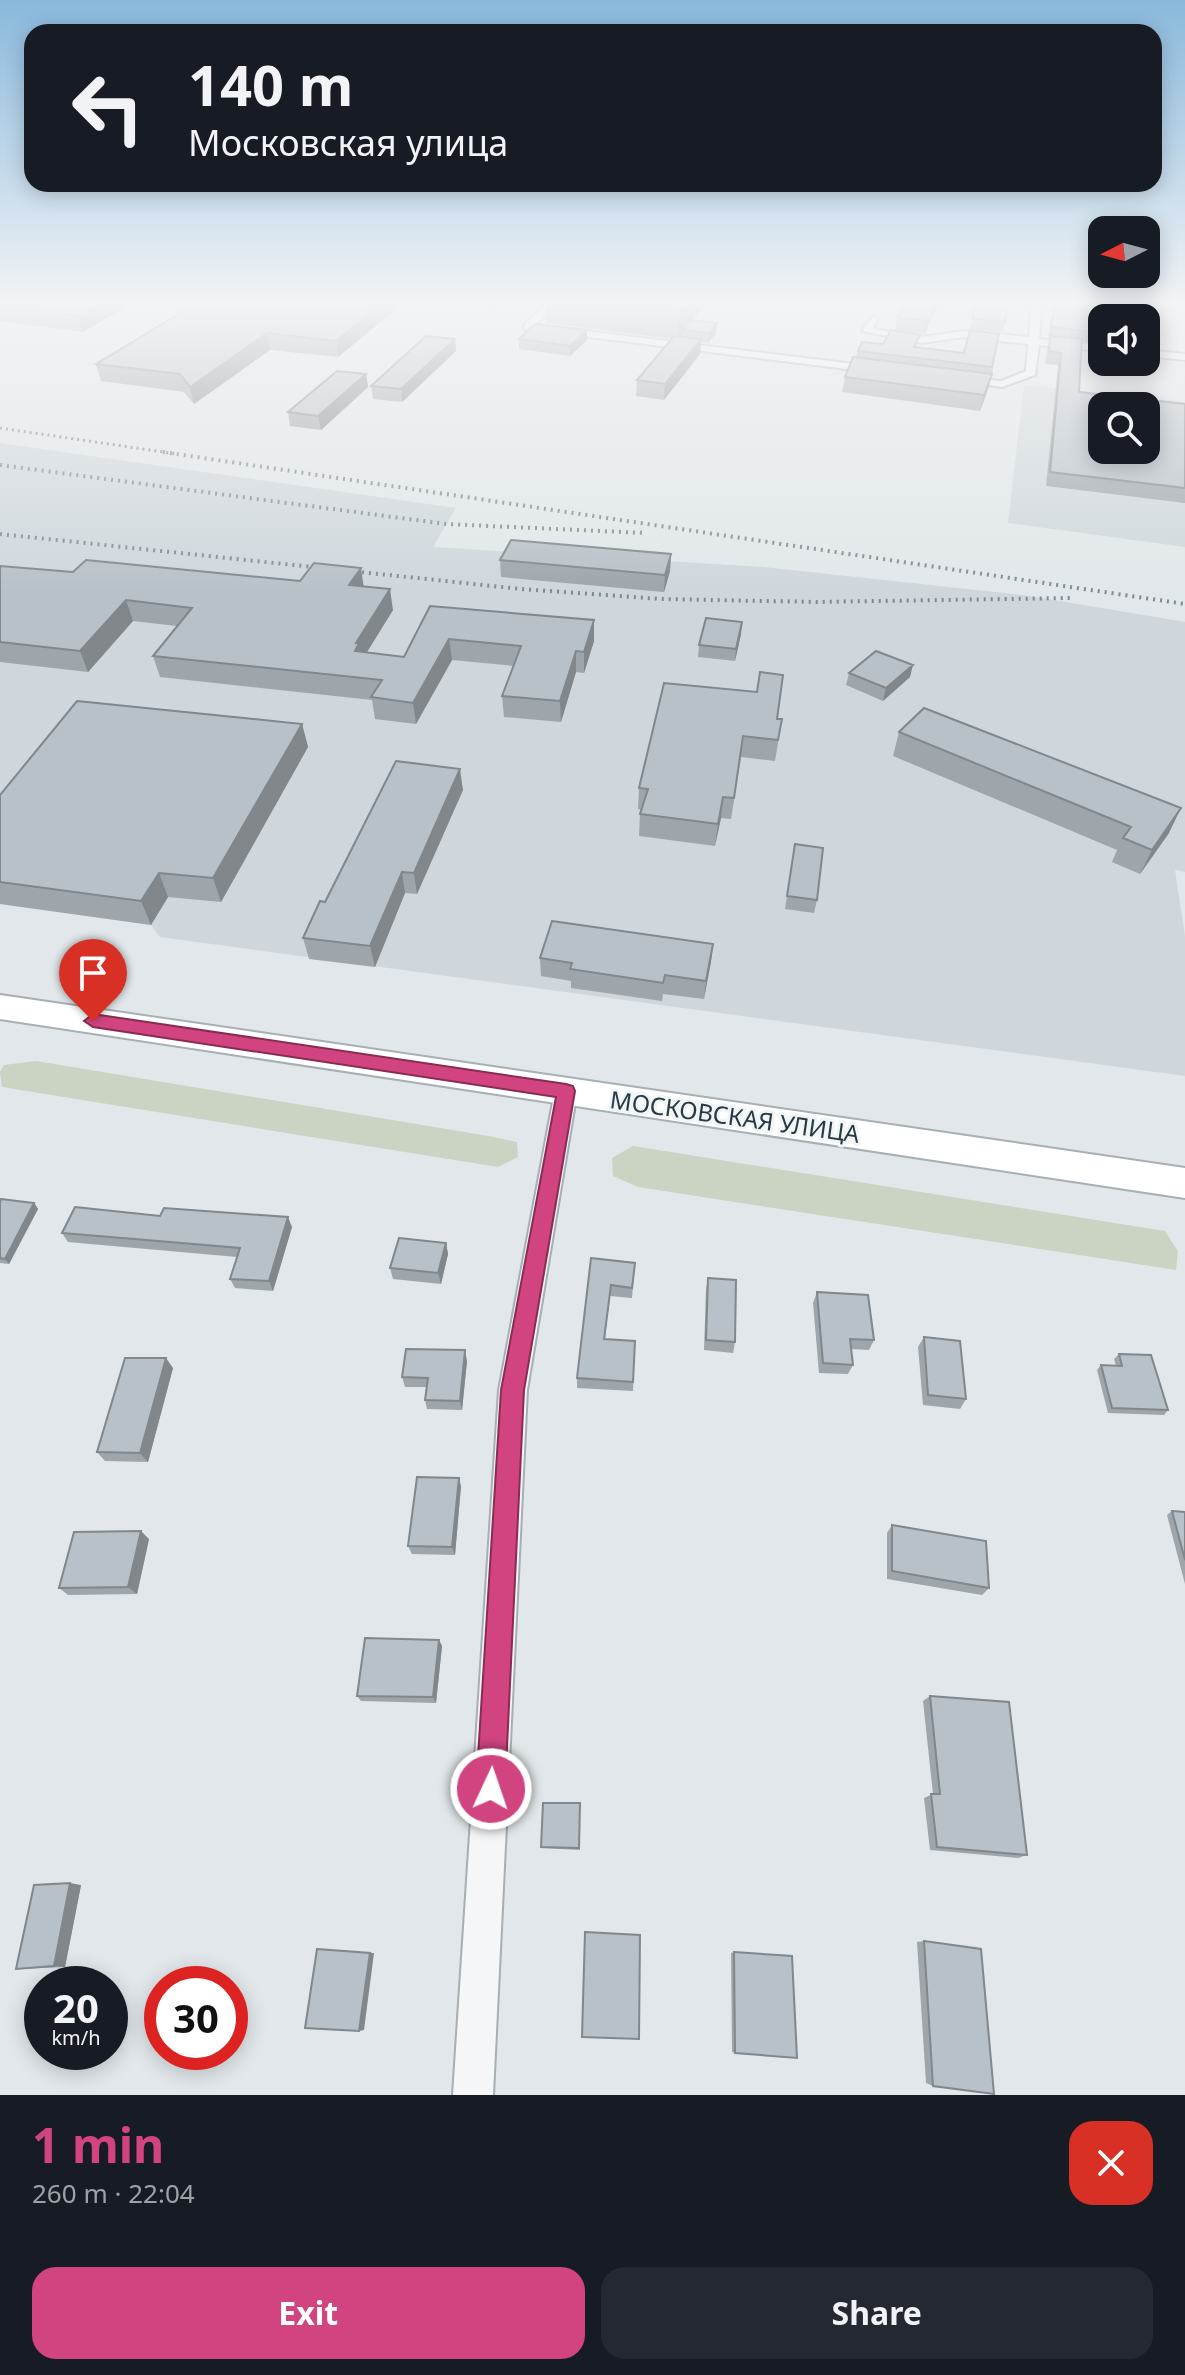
<!DOCTYPE html>
<html lang="en">
<head>
<meta charset="utf-8">
<style>
  body { margin:0; font-family:"Noto Sans",sans-serif; background:#242831; color:#f1f3f6; height:100vh; display:flex; flex-direction:column; font-size:30px; white-space:nowrap }
  * { box-sizing:border-box; margin:0 }
  p { font-size:26px; color:#9ea1a6 }
  .icon { flex:none; width:44px; height:44px; fill:none; stroke:currentColor; stroke-width:2; stroke-linecap:round; stroke-linejoin:round }
  .map { position:relative; height:2095px; overflow:hidden }
  .details { display:flex; flex-direction:column; background:#171b24; flex:1 }
  .details>* { flex:none }
  .banner { position:absolute; left:24px; top:24px; width:1138px; height:168px; border-radius:24px; box-shadow:0 4px 20px #0003; background:#171b24; color:#f1f3f6; overflow:hidden }
  .needle { width:52px; rotate:264deg }
  .buttons { position:absolute; left:1088px; top:216px; display:grid; gap:16px }
  .buttons a { display:grid; place-items:center; width:72px; height:72px; border-radius:16px; background:#171b24; box-shadow:0 4px 20px #0003; font-size:40px }
  .speed { position:absolute; left:24px; top:1966px; display:flex; gap:16px; font-size:40px; font-weight:700; text-align:center }
  .speed>* { display:grid; place-content:center; width:104px; height:104px; border-radius:50%; background:#171b24; box-shadow:0 4px 20px #0003; line-height:1 }
  .speed small { font-size:20px; font-weight:400 }
  .speed .limit { border:12px solid #d22; background:#fff; color:#111 }
  .pin { position:absolute; display:grid; place-items:center; width:68px; height:68px; color:#fff; margin:-82px -34px; border-radius:50% 50% 50% 0; rotate:-45deg; box-shadow:0 0 8px #0007 }
  .pin .icon { rotate:45deg }
  .me { position:absolute; width:88px; margin:-44px; rotate:3deg; stroke-linejoin:round; filter:drop-shadow(0 0 6px #0008) }
  .turn { display:flex; align-items:center; gap:28px; height:168px; padding:0 32px; font-size:36px }
  .turn .icon { width:104px; height:104px; stroke-width:2.5 }
  .turn b { display:block; font-size:56px; line-height:68px }
  .round { display:grid; place-items:center; flex:none; width:84px; height:84px; border-radius:24px; background:#242831 }
  .headline { display:flex; align-items:center; justify-content:space-between; height:136px; padding:0 32px }
  h1 { font-size:48px; font-weight:700; line-height:60px; color:#d1447f }
  .primary-button { display:flex; gap:16px; margin-top:auto; padding:16px 32px }
  .primary-button a { flex:1; height:92px; border-radius:24px; background:#d1447f; color:#fff; font-size:32px; font-weight:700; line-height:92px; text-align:center }
  .primary-button a+a { background:#242831; color:#f1f3f6 }
  .map>svg:first-child { display:block }
  .built { fill:#cfd7dc; fill-rule:evenodd }
  .green { fill:#cbd4c2 }
  .lines { fill:none; stroke-linecap:round; stroke-linejoin:round }
  .street-casing { stroke:#a6afb4; stroke-width:4 }
  .secondary-casing { stroke:#a6afb4; stroke-width:4 }
  .street { fill:#f4f6f8; fill-rule:evenodd }
  .secondary { fill:#fff; fill-rule:evenodd }
  .rail-far1 { stroke:#7a8b94; stroke-width:3; stroke-dasharray:2 4; stroke-linecap:butt }
  .rail { stroke:#7a8b94; stroke-width:4; stroke-dasharray:2 5; stroke-linecap:butt }
  .wall { fill:#9ea6ab }
  .shaded-wall { fill:#81878b }
  .building { fill:#b8c1c7; stroke:#81878b; stroke-width:2; fill-rule:evenodd }
  .route { fill:#d1447f; stroke:#882c53; stroke-width:2 }
  .labels { text-anchor:middle; dominant-baseline:central; stroke-width:6; stroke-linejoin:round; paint-order:stroke }
  .street-label { font-size:24px; fill:#293942; stroke:#f0f5f7 }
</style>
</head>
<body>
<div class="map">
<svg width="1185" height="2095" viewBox="0 0 1185 2095">
  <rect width="100%" height="100%" fill="#e1e7ea"/>
  <!-- built -->
  <path class="built" d="M 1024,385 L 1185,402 L 1185,547 L 1008,523 ZM 1102,406 L 1146,406 L 1146,450 L 1102,450 Z
    M 0,443 L 456,508 L 433,547 L 764,567 L 1023,595 L 1185,622 L 1185,872 L 1175,870 L 1185,936 L 1185,1076 L 160,937 L 151,925 L 0,904 Z"/>
  <!-- green -->
  <path class="green" d="M 36,1061 L 483,1135 L 517,1142 L 518,1157 L 498,1167 L 2,1087 L 0,1072 L 4,1065 Z
    M 633,1146 L 1165,1231 L 1178,1251 L 1176,1270 L 638,1187 L 613,1176 L 612,1158 Z"/>
  <g class="lines">
    <defs>
      <path id="street" d="M 550,300 L 560,300 L 536,325 L 879,367 L 884,370 L 879,373 L 524,329 L 524,325 Z
        M 1032,300 L 1042,300 L 1039,339 L 1102,345 L 1102,351 L 1039,345 L 1035,375 L 1002,387 L 956,380 L 961,377 L 1001,381 L 1026,371 L 1028,344 L 964,337 L 922,343 L 862,331 L 873,316 L 878,319 L 873,329 L 922,337 L 964,331 L 1029,337 Z
        M 1146,350 L 1185,354 L 1185,360 L 1146,356 Z
        M 566,1082 L 574,1085 L 577,1091 L 527,1390 L 493,2095 L 453,2095 L 499,1390 L 555,1091 L 558,1085 Z"/>
      <path id="secondary" d="M 0,995 L 1185,1168 L 1185,1198 L 0,1019 Z"/>
    </defs>
    <!-- street casing -->
    <use href="#street" class="street-casing"/>
    <!-- secondary casing -->
    <use href="#secondary" class="secondary-casing"/>
    <!-- street -->
    <use href="#street" class="street"/>
    <!-- secondary -->
    <use href="#secondary" class="secondary"/>
    <!-- rail-far1 -->
    <path class="rail-far1" d="M 0,428 L 177,454"/>
    <!-- rail -->
    <path class="rail" d="M 163,452 L 1185,604
      M 0,465 L 446,524 L 645,533
      M 0,534 L 521,589 L 662,599 L 816,602 L 1070,598"/>
  </g>
  <!-- wall -->
  <path class="wall" d="M 0,300 L 137,300 L 83,332 L 0,321 Z
    M 202,300 L 407,300 L 338,357 L 270,350 L 194,404 L 184,392 L 101,381 L 96,364 Z
    M 457,300 L 506,300 L 497,307 L 458,303 Z
    M 545,300 L 709,300 L 693,320 L 716,333 L 708,343 L 701,342 L 700,354 L 664,400 L 636,396 L 637,380 L 672,339 L 546,323 Z
    M 941,300 L 924,334 L 895,330 L 897,317 Z
    M 977,300 L 1005,322 L 1003,332 L 970,329 Z
    M 1054,306 L 1149,314 L 1148,347 L 1146,348 L 1146,318 L 1102,318 L 1102,344 L 1082,341 L 1079,392 L 1185,404 L 1185,503 L 1046,486 L 1058,365 L 1045,364 L 1047,349 L 1050,337 L 1048,337 Z
    M 587,330 L 587,340 L 570,356 L 519,349 L 519,339 Z
    M 999,334 L 992,374 L 988,389 L 980,411 L 842,392 L 845,377 L 856,357 L 858,351 L 883,344 L 918,345 L 917,348 L 964,353 Z
    M 455,339 L 456,351 L 402,402 L 373,399 L 371,386 Z
    M 366,374 L 368,387 L 321,430 L 290,426 L 288,412 Z
    M 671,554 L 670,571 L 664,592 L 501,577 L 500,560 Z
    M 0,566 L 73,572 L 364,587 L 393,610 L 367,652 L 404,657 L 430,606 L 594,641 L 584,673 L 576,672 L 561,722 L 504,717 L 502,696 L 514,666 L 452,660 L 416,724 L 375,719 L 372,700 L 160,677 L 153,656 L 177,626 L 133,621 L 88,672 L 0,662 Z
    M 741,634 L 735,661 L 698,657 L 699,645 Z
    M 849,673 L 910,677 L 883,701 L 846,685 Z
    M 757,692 L 777,719 L 782,719 L 775,761 L 741,757 L 731,819 L 721,818 L 715,846 L 639,836 L 640,814 L 642,810 L 638,809 L 639,788 Z
    M 302,724 L 308,747 L 221,902 L 168,897 L 151,925 L 0,904 L 0,795 Z
    M 899,732 L 1169,833 L 1140,874 L 1112,862 L 1117,850 L 893,756 Z
    M 463,790 L 417,894 L 405,893 L 375,967 L 309,959 L 303,938 L 325,902 Z
    M 795,844 L 817,900 L 814,913 L 785,909 Z
    M 713,944 L 704,999 L 663,994 L 662,1001 L 571,988 L 571,981 L 541,976 L 540,958 Z
    M 0,1202 L 34,1203 L 38,1209 L 9,1264 L 0,1263 Z
    M 160,1216 L 292,1227 L 273,1291 L 235,1288 L 230,1279 L 237,1257 L 68,1242 L 62,1233 Z
    M 446,1243 L 448,1254 L 441,1284 L 393,1279 L 390,1268 Z
    M 591,1258 L 635,1263 L 632,1298 L 610,1296 L 605,1339 L 635,1341 L 633,1391 L 577,1388 L 577,1378 Z
    M 708,1278 L 735,1342 L 733,1353 L 704,1350 L 706,1289 Z
    M 817,1292 L 874,1340 L 869,1350 L 851,1349 L 853,1365 L 848,1374 L 819,1373 L 813,1303 Z
    M 924,1337 L 966,1399 L 960,1409 L 923,1405 L 918,1347 Z
    M 1119,1354 L 1168,1410 L 1164,1415 L 1108,1413 L 1097,1370 L 1101,1365 L 1116,1366 L 1114,1359 Z
    M 467,1361 L 462,1410 L 427,1409 L 425,1400 L 426,1387 L 405,1387 L 402,1377 Z
    M 173,1368 L 148,1462 L 105,1461 L 97,1452 Z
    M 461,1486 L 455,1555 L 412,1554 L 408,1546 Z
    M 1172,1511 L 1185,1512 L 1185,1584 L 1167,1515 Z
    M 892,1525 L 989,1588 L 982,1595 L 887,1579 L 887,1533 Z
    M 149,1539 L 137,1594 L 68,1595 L 59,1588 Z
    M 439,1640 L 442,1646 L 436,1703 L 361,1701 L 357,1696 Z
    M 930,1696 L 1027,1855 L 1018,1858 L 930,1850 L 924,1798 L 933,1794 L 923,1701 Z
    M 580,1803 L 580,1850 L 541,1848 L 541,1847 Z
    M 81,1885 L 65,1967 L 16,1969 Z
    M 924,1941 L 933,2086 L 926,2083 L 917,1942 Z
    M 734,1952 L 735,2053 L 732,2052 L 731,1953 Z"/>
  <!-- shaded-wall -->
  <path class="shaded-wall" d="M 106,300 L 137,300 L 83,332 L 78,316 Z
    M 386,300 L 407,300 L 338,357 L 336,341 Z
    M 497,300 L 506,300 L 497,307 Z
    M 690,300 L 709,300 L 685,330 L 683,330 L 683,333 L 678,339 L 679,312 Z
    M 938,300 L 941,300 L 924,334 L 927,321 Z
    M 717,323 L 716,333 L 708,343 L 709,333 Z
    M 587,330 L 587,340 L 570,356 L 570,346 Z
    M 267,333 L 270,350 L 194,404 L 190,387 Z
    M 1152,337 L 1148,347 L 1146,348 L 1147,339 Z
    M 455,339 L 456,351 L 402,402 L 401,389 Z
    M 701,339 L 700,354 L 664,400 L 665,384 Z
    M 366,374 L 368,387 L 321,430 L 318,416 Z
    M 992,374 L 988,389 L 980,411 L 984,395 Z
    M 671,554 L 670,571 L 664,592 L 665,575 Z
    M 361,568 L 364,589 L 349,585 Z
    M 390,589 L 393,610 L 362,660 L 355,651 L 356,643 Z
    M 126,600 L 133,621 L 88,672 L 80,651 Z
    M 594,620 L 594,641 L 584,673 L 584,652 Z
    M 742,622 L 741,634 L 735,661 L 736,649 Z
    M 449,639 L 452,660 L 416,724 L 413,703 Z
    M 576,651 L 576,672 L 561,722 L 560,701 Z
    M 913,665 L 910,677 L 883,701 L 886,688 Z
    M 302,724 L 308,747 L 221,902 L 213,878 Z
    M 460,769 L 463,790 L 417,894 L 414,873 Z
    M 723,797 L 721,818 L 715,846 L 718,824 Z
    M 1181,808 L 1169,833 L 1140,874 L 1152,850 Z
    M 402,872 L 405,893 L 375,967 L 370,946 Z
    M 159,873 L 168,897 L 151,925 L 141,901 Z
    M 713,944 L 711,962 L 704,999 L 706,981 Z
    M 34,1203 L 38,1209 L 9,1264 L 5,1259 Z
    M 288,1217 L 292,1227 L 273,1291 L 269,1281 Z
    M 446,1243 L 448,1254 L 441,1284 L 438,1273 Z
    M 465,1350 L 467,1361 L 462,1410 L 460,1401 Z
    M 166,1358 L 173,1368 L 148,1462 L 140,1453 Z
    M 459,1478 L 461,1486 L 455,1555 L 452,1547 Z
    M 141,1531 L 149,1539 L 137,1594 L 128,1587 Z
    M 439,1640 L 442,1646 L 436,1703 L 433,1697 Z
    M 70,1883 L 81,1885 L 65,1967 L 54,1966 Z
    M 370,1953 L 374,1953 L 364,2030 L 359,2031 Z"/>
  <!-- building -->
  <path class="building" d="M 0,300 L 106,300 L 78,316 L 0,306 Z
    M 202,300 L 386,300 L 336,341 L 267,333 L 190,387 L 180,374 L 96,364 Z
    M 569,300 L 690,300 L 679,312 Z
    M 907,300 L 938,300 L 927,321 L 897,317 Z
    M 977,300 L 1009,300 L 1005,322 L 972,319 Z
    M 1054,306 L 1149,314 L 1152,337 L 1146,339 L 1146,318 L 1102,318 L 1102,333 L 1051,327 Z
    M 691,320 L 717,323 L 709,333 L 683,330 Z
    M 535,324 L 587,330 L 570,346 L 519,339 Z
    M 891,330 L 920,335 L 914,347 L 964,353 L 970,330 L 999,334 L 992,367 L 858,351 L 862,342 L 883,344 Z
    M 426,336 L 455,339 L 401,389 L 371,386 Z
    M 674,336 L 701,339 L 665,384 L 637,380 Z
    M 1050,336 L 1082,339 L 1079,392 L 1185,404 L 1185,488 L 1050,472 L 1061,353 L 1049,351 ZM 1102,406 L 1146,406 L 1146,450 L 1102,450 Z
    M 853,357 L 992,374 L 984,395 L 845,377 Z
    M 337,371 L 366,374 L 318,416 L 288,412 Z
    M 511,540 L 671,554 L 665,575 L 500,560 Z
    M 86,560 L 300,581 L 314,563 L 361,568 L 349,585 L 390,589 L 356,643 L 359,643 L 355,651 L 404,657 L 430,606 L 594,620 L 584,652 L 576,651 L 560,701 L 502,696 L 521,646 L 449,639 L 413,703 L 371,697 L 382,680 L 153,656 L 192,608 L 126,600 L 80,651 L 0,642 L 0,566 L 73,572 Z
    M 706,618 L 742,622 L 736,649 L 699,645 Z
    M 876,651 L 913,665 L 886,688 L 849,673 Z
    M 760,672 L 783,675 L 777,719 L 782,719 L 778,740 L 743,736 L 734,798 L 723,797 L 718,824 L 640,814 L 648,789 L 639,788 L 664,683 L 757,692 Z
    M 77,701 L 302,724 L 213,878 L 159,873 L 141,901 L 0,882 L 0,795 Z
    M 924,708 L 1181,808 L 1152,850 L 1123,838 L 1131,827 L 899,732 Z
    M 396,761 L 460,769 L 414,873 L 402,872 L 370,946 L 303,938 L 320,901 L 325,902 Z
    M 795,844 L 823,848 L 817,900 L 787,896 Z
    M 552,921 L 713,944 L 706,981 L 665,975 L 663,983 L 570,969 L 572,963 L 540,958 Z
    M 1,1199 L 34,1203 L 5,1259 L 0,1258 L 0,1202 Z
    M 75,1207 L 160,1216 L 164,1208 L 288,1217 L 269,1281 L 230,1279 L 240,1248 L 62,1233 Z
    M 399,1238 L 446,1243 L 438,1273 L 390,1268 Z
    M 591,1258 L 635,1263 L 632,1288 L 611,1285 L 604,1339 L 635,1341 L 633,1382 L 577,1378 Z
    M 708,1278 L 736,1280 L 735,1342 L 706,1340 Z
    M 817,1292 L 868,1295 L 874,1340 L 850,1339 L 853,1365 L 823,1363 Z
    M 924,1337 L 960,1341 L 966,1399 L 928,1395 Z
    M 406,1349 L 465,1350 L 460,1401 L 425,1400 L 428,1378 L 402,1377 Z
    M 1119,1354 L 1151,1355 L 1168,1410 L 1112,1408 L 1101,1365 L 1122,1366 Z
    M 125,1358 L 166,1358 L 140,1453 L 97,1452 Z
    M 417,1477 L 459,1478 L 452,1547 L 408,1546 Z
    M 1172,1511 L 1185,1512 L 1185,1560 Z
    M 892,1525 L 986,1541 L 989,1588 L 892,1571 Z
    M 141,1531 L 128,1587 L 59,1588 L 74,1532 Z
    M 365,1638 L 439,1640 L 433,1697 L 357,1696 Z
    M 930,1696 L 1009,1702 L 1027,1855 L 937,1847 L 931,1794 L 940,1794 Z
    M 543,1803 L 580,1803 L 579,1848 L 541,1847 Z
    M 70,1883 L 54,1966 L 16,1969 L 34,1885 Z
    M 585,1932 L 640,1935 L 639,2039 L 582,2037 Z
    M 924,1941 L 981,1949 L 994,2094 L 933,2086 Z
    M 317,1949 L 370,1953 L 359,2031 L 305,2028 Z
    M 734,1952 L 792,1956 L 797,2058 L 735,2053 Z"/>
  <!-- sky -->
  <linearGradient id="sky" x2="0" y2="1"><stop stop-color="#89b8dc"/><stop offset="0.51" stop-color="#f2f4f6"/><stop offset="1" stop-color="#f2f4f6" stop-opacity="0"/></linearGradient>
  <rect width="1185" height="593" fill="url(#sky)"/>
  <!-- route -->
  <path class="route" d="M 93,1014 L 566,1084 L 573,1086 L 575,1091 L 524,1390 L 505,1789 L 501,1799 L 491,1803 L 481,1799 L 476,1789 L 501,1390 L 556,1097 L 93,1027 L 84,1021 Z"/>
  <g class="labels">
    <!-- street labels -->
    <g class="street-label">
      <text transform="translate(735 1116) rotate(8)">МОСКОВСКАЯ УЛИЦА</text>
    </g>
  </g>
</svg>
<div class="buttons">
<a><svg class="needle" viewBox="-14 -14 28 28"><path d="M0-13l5 13h-10z" fill="#e53935"/><path d="M0 13l5-13h-10z" fill="#9ea1a6"/></svg></a>
<a><svg class="icon" aria-label="sound" viewBox="0 0 24 24"><path d="M4 9h4l5-4v14l-5-4H4zM17 9q2 3 0 6"/></svg></a>
<a><svg class="icon" aria-label="search" viewBox="0 0 24 24"><circle cx="10" cy="10" r="6"/><path d="M15 15l6 6"/></svg></a>
</div>
<div class="speed"><div>20<small>km/h</small></div><div class="limit">30</div></div>
<div class="pin" style="left:93px;top:1021px;background:#d93025"><svg class="icon" aria-label="arrive" viewBox="0 0 24 24"><path d="M6 21V4h12l-3 4 3 4H6"/></svg></div>
<svg class="me" style="left:491px;top:1789px" viewBox="-20 -20 40 40"><circle r="17" fill="#d1447f" stroke="#fff" stroke-width="3"/><path d="M0-11L8 9 0 5-8 9z" fill="#fff"/></svg>
<div class="banner">
<div class="turn"><svg class="icon" aria-label="left" viewBox="0 0 24 24"><path d="M17 20v-9H6M10 6l-5 5 5 5"/></svg><div><b>140 m</b>Московская улица</div></div>
</div>
</div>
<section class="details">
<div class="headline"><div><h1>1 min</h1><p>260 m · 22:04</p></div><a class="round" style="background:#d93025;color:#fff"><svg class="icon" aria-label="close" viewBox="0 0 24 24"><path d="M6 6l12 12M18 6L6 18"/></svg></a></div>
<div class="primary-button"><a>Exit</a><a>Share</a></div>
</section>
</body>
</html>
